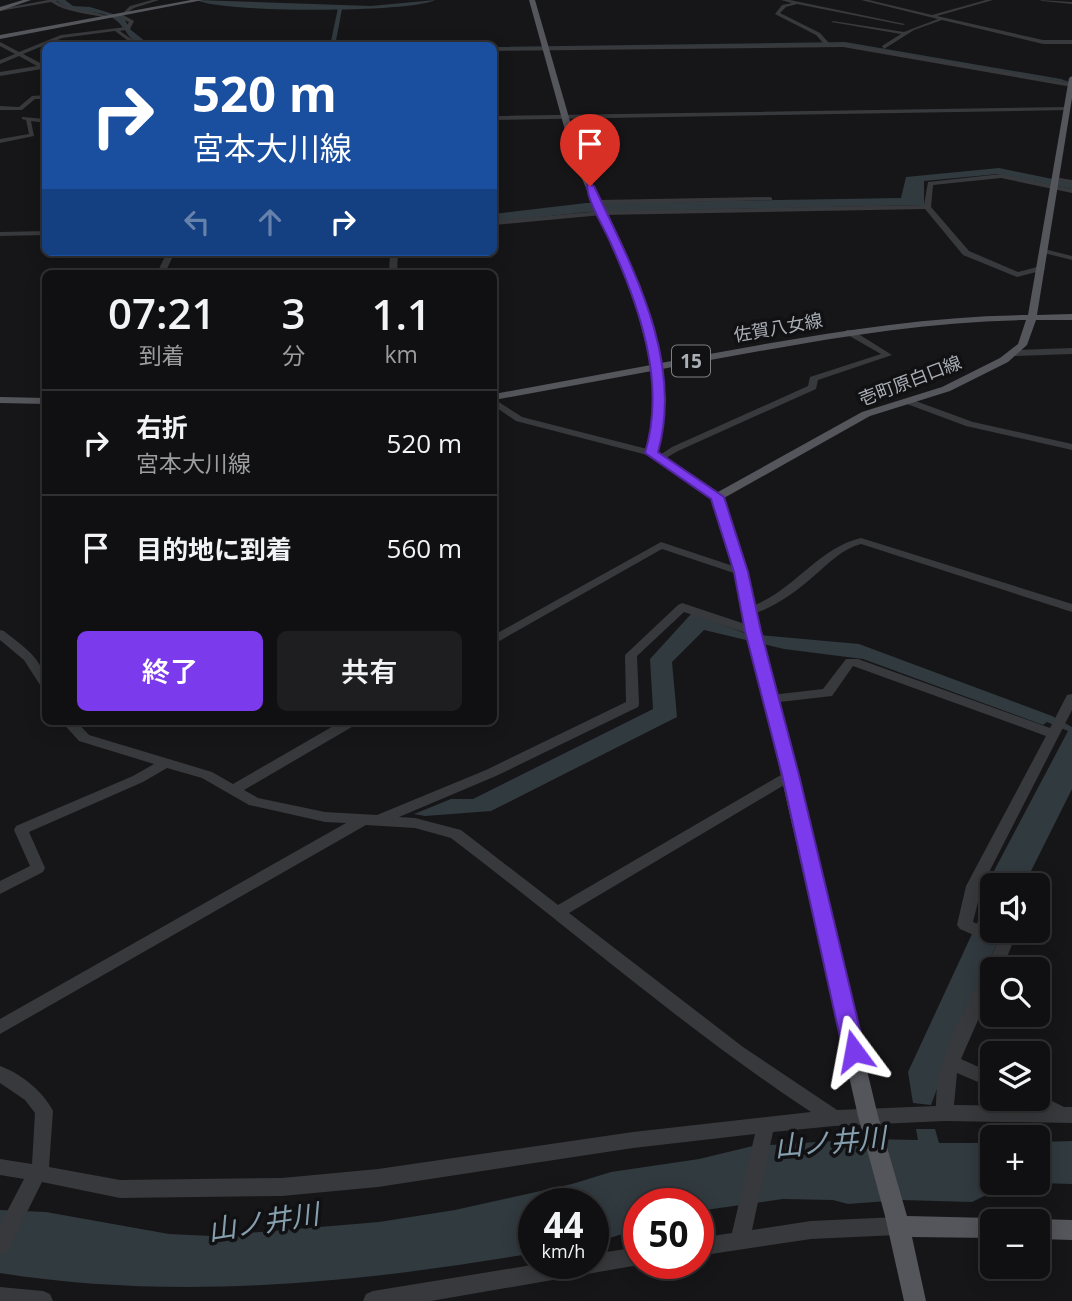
<!DOCTYPE html>
<html lang="ja">
<head>
<meta charset="utf-8">
<style>
  body { margin:0; font-family:"Open Sans","Noto Sans JP",sans-serif; background:#1e1e20; color:#f1f3f6; height:100vh; display:flex; flex-direction:column; font-size:26px; white-space:nowrap }
  * { box-sizing:border-box; margin:0 }
  p { font-size:23px; color:#9c9d9f }
  .icon { flex:none; width:38px; height:38px; fill:none; stroke:currentColor; stroke-width:2; stroke-linecap:round; stroke-linejoin:round }
  .map { position:relative; flex:1; overflow:hidden }
  .panel { position:absolute; left:42px; top:270px; width:455px; height:455px; display:flex; flex-direction:column; background:#101012; border-radius:10px; box-shadow:0 4px 18px #0003,0 0 0 2px #303032 }
  .panel>* { flex:none }
  .guide { position:absolute; left:42px; top:42px; width:455px; height:214px; border-radius:10px; box-shadow:0 4px 18px #0003,0 0 0 2px #303032; background:#1a4fa0; color:#fff; overflow:hidden }
  .tools { position:absolute; left:980px; top:873px; display:grid; gap:14px }
  .tools a { display:grid; place-items:center; width:70px; height:70px; border-radius:10px; background:#101012; box-shadow:0 4px 18px #0003,0 0 0 2px #303032; font-size:35px }
  .speed { position:absolute; left:518px; top:1188px; display:flex; gap:14px; font-size:35px; font-weight:700; text-align:center }
  .speed>* { display:grid; place-content:center; width:91px; height:91px; border-radius:50%; background:#101012; box-shadow:0 4px 18px #0003,0 0 0 2px #303032; line-height:1 }
  .speed small { font-size:18px; font-weight:400 }
  .speed .limit { border:10px solid #d22; background:#fff; color:#111 }
  .pin { position:absolute; display:grid; place-items:center; width:60px; height:60px; color:#fff; margin:-72px -30px; border-radius:50% 50% 50% 0; rotate:-45deg; box-shadow:0 0 7px #0007 }
  .pin .icon { rotate:45deg }
  .me { position:absolute; width:77px; margin:-38px; rotate:347deg; stroke-linejoin:round; filter:drop-shadow(0 0 5px #0008) }
  .turn { display:flex; align-items:center; gap:24px; height:147px; padding:0 35px; font-size:32px }
  .turn .icon { width:91px; height:91px; stroke-width:2.5 }
  .turn b { display:block; font-size:49px; line-height:60px }
  .lanes { display:flex; align-items:center; height:66px; padding:0 35px; background:#0003; justify-content:center; gap:35px; direction:ltr }
  .lanes .off { opacity:.35 }
  .eta { display:flex; justify-content:space-evenly; align-items:center; height:119px; text-align:center }
  .eta b { font-size:42px; font-weight:600; line-height:49px }
  .cta { display:flex; gap:14px; margin-top:auto; padding:14px 35px }
  .cta a { flex:1; height:80px; border-radius:10px; background:#7c3aed; color:#fff; font-size:28px; font-weight:600; line-height:80px; text-align:center }
  .cta a+a { background:#1e1e20; color:#f1f3f6 }
  ul { padding:0; list-style:none }
  li { display:flex; align-items:center; gap:21px; height:105px; padding:0 35px; border-top:2px solid #303032 }
  li div { flex:1 }
  li b { display:block; font-size:26px }
  li em { font-style:normal }
  .map>svg:first-child { display:block }
  .water { fill:#313a3f }
  .lines { fill:none; stroke-linecap:round; stroke-linejoin:round }
  .canal { fill:#313a3f; fill-rule:evenodd }
  .river { fill:#313a3f; fill-rule:evenodd }
  .minor { fill:#38393c; fill-rule:evenodd }
  .major { fill:#54565b; fill-rule:evenodd }
  .route { fill:#7c3aed; stroke:#51269a; stroke-width:2 }
  .labels { text-anchor:middle; dominant-baseline:central; stroke-width:7; stroke-linejoin:round; paint-order:stroke }
  .far-street-label { font-size:18px; fill:#aaafb6; stroke:#111113 }
  .shield { fill:#111113; stroke:#7c8085; stroke-width:2 }
  .shield-label { font-size:19px; font-weight:bold; fill:#aaafb6 }
  .near-water-label { font-size:28px; font-style:italic; fill:#859fae; stroke:#111113 }
</style>
</head>
<body>
<div class="map">
<svg width="1072" height="1301" viewBox="0 0 1072 1301">
  <rect width="100%" height="100%" fill="#161618"/>
  <!-- water -->
  <path class="water" d="M 845,42 L 1061,79 L 1072,83 L 843,45 L 494,50 L 494,47 Z
    M 999,168 L 1072,183 L 1072,189 L 998,174 L 924,181 L 924,205 L 588,212 L 494,222 L 494,214 L 586,203 L 901,198 L 906,177 Z
    M 692,613 L 747,634 L 859,644 L 1052,716 L 1072,727 L 1072,789 L 1024,885 L 992,886 L 992,931 L 1002,931 L 957,1035 L 931,1105 L 913,1103 L 908,1072 L 978,921 L 985,888 L 1068,731 L 1047,722 L 1043,725 L 863,659 L 784,649 L 704,630 L 672,662 L 677,717 L 491,811 L 425,816 L 414,814 L 451,799 L 473,799 L 653,709 L 650,659 Z
    M 916,1129 L 935,1129 L 939,1143 L 992,1143 L 992,1183 L 1038,1183 L 1014,1184 L 998,1189 L 972,1202 L 901,1200 L 848,1204 L 833,1200 L 783,1199 L 698,1211 L 698,1204 L 639,1204 L 639,1229 L 593,1243 L 593,1204 L 534,1204 L 534,1253 C 358,1283 177,1301 0,1273 L 0,1210 L 46,1212 L 169,1234 L 211,1236 L 379,1222 L 455,1210 L 572,1184 L 611,1172 L 699,1159 L 753,1146 L 866,1139 L 918,1140 Z
    M 1072,1141 L 1072,1184 L 1038,1183 L 1038,1142 Z"/>
  <g class="lines">
    <!-- canal -->
    <path class="canal" d="M 338,8 L 342,9 L 335,46 L 330,46 Z"/>
    <!-- river -->
    <path class="river" d="M 56,0 L 65,0 L 73,6 L 90,7 L 123,17 L 131,30 L 151,46 C 129,46 130,33 117,21 C 102,7 74,17 56,0 Z
      M 197,0 L 371,6 L 435,0 C 411,13 220,13 197,0 Z"/>
    <!-- minor -->
    <path class="minor" d="M 48,0 L 58,0 L 56,1 C 71,12 92,9 109,17 L 107,18 C 88,13 67,13 51,2 L 0,11 L 0,9 Z
      M 152,0 L 159,0 L 134,8 L 123,15 L 134,21 L 130,29 L 120,31 L 141,46 L 135,46 L 115,31 L 62,38 L 23,54 L 46,66 L 46,71 L 42,69 L 0,76 L 0,72 L 37,66 L 19,56 L 0,64 L 0,60 L 15,54 L 0,46 L 0,42 L 19,52 L 61,35 L 126,27 L 129,22 L 116,16 L 116,14 L 121,15 L 130,6 Z
      M 781,0 L 790,0 L 905,24 L 903,25 L 797,4 L 786,7 L 780,13 L 820,33 L 830,44 L 843,43 L 1072,83 L 1072,87 L 843,47 L 494,51 L 494,48 L 824,44 L 816,35 L 775,14 L 782,5 L 792,3 Z
      M 861,0 L 869,0 L 932,15 L 986,0 L 993,0 L 937,16 L 1043,40 L 1072,40 L 1072,44 L 1043,44 L 942,20 L 914,30 L 884,49 L 882,46 L 901,34 L 831,22 L 833,21 L 904,32 L 938,19 Z
      M 1040,0 L 1072,2 L 1072,4 L 1042,1 Z
      M 46,95 L 46,99 L 35,99 L 22,110 L 0,110 L 0,106 L 19,107 L 32,96 Z
      M 1067,107 L 1069,110 L 494,120 L 494,116 Z
      M 22,117 L 46,119 L 46,123 L 31,121 L 34,136 L 0,143 L 0,139 L 29,134 L 26,120 L 22,119 Z
      M 1001,174 L 1072,189 L 1072,193 L 1001,178 L 933,185 L 931,207 L 969,251 L 1018,272 L 1041,266 L 1045,268 L 1044,270 L 1017,277 L 963,255 L 925,209 L 602,215 L 494,225 L 494,221 L 602,211 L 924,205 L 928,182 Z
      M 1054,177 L 1072,180 L 1072,184 L 1054,179 Z
      M 770,197 L 772,198 L 772,200 L 598,204 L 594,202 L 598,200 Z
      M 46,231 L 46,235 L 0,236 L 0,232 Z
      M 1040,248 L 1072,256 L 1072,260 L 1040,252 Z
      M 167,252 L 175,252 L 165,273 L 157,273 Z
      M 390,252 L 398,252 L 397,273 L 389,273 Z
      M 846,330 L 852,330 L 892,355 L 818,380 L 816,389 L 678,451 L 659,462 L 654,459 L 672,447 L 808,386 L 810,377 L 881,354 L 846,334 Z
      M 1072,348 L 1072,354 L 1015,356 L 1011,353 L 1015,350 Z
      M 494,399 L 522,417 L 655,451 L 656,453 L 651,456 L 516,421 L 494,406 Z
      M 910,399 L 973,422 L 1072,444 L 1072,450 L 966,426 L 907,404 L 907,400 Z
      M 861,538 L 1072,604 L 1072,612 L 861,544 C 842,549 829,563 815,575 C 797,591 773,609 749,615 L 743,611 L 745,608 C 790,597 816,548 861,538 Z
      M 661,542 L 745,570 L 747,572 L 741,575 L 737,574 L 662,549 L 494,644 L 494,635 Z
      M 682,603 L 757,628 L 759,631 L 753,635 L 749,634 L 684,612 L 637,656 L 639,704 L 638,707 L 496,776 L 399,817 L 415,818 L 461,830 L 558,905 L 786,772 L 796,772 L 798,775 L 796,778 L 569,913 L 743,1047 L 837,1110 L 936,1106 C 935,1048 976,996 996,945 L 960,929 L 957,925 L 966,886 L 1046,736 L 853,666 L 832,696 L 771,703 L 765,699 L 771,695 L 823,689 L 846,659 L 858,659 L 1050,728 L 1067,695 L 1072,694 L 1072,710 L 982,886 L 973,922 L 1011,938 L 1013,942 L 1002,970 L 992,970 L 992,988 L 961,1059 L 992,1073 L 992,1088 L 957,1073 L 954,1105 L 1028,1106 L 1024,1104 L 1021,1099 L 1038,1099 L 1038,1094 L 1064,1107 L 1072,1107 L 1072,1123 L 945,1121 L 834,1126 L 773,1132 L 752,1230 L 811,1221 L 897,1217 L 904,1220 L 906,1226 L 904,1232 L 897,1235 L 811,1239 L 698,1256 L 698,1238 L 732,1233 L 755,1134 L 633,1148 L 378,1187 L 282,1196 L 120,1198 L 42,1182 L 7,1252 L 0,1254 L 0,1225 L 24,1179 L 0,1175 L 0,1159 L 32,1164 L 35,1113 L 25,1100 L 0,1083 L 0,1066 C 20,1073 44,1092 53,1111 L 49,1167 L 120,1180 L 282,1178 L 378,1169 L 633,1132 L 811,1112 C 685,1029 571,929 451,838 L 415,828 L 366,825 L 0,1034 L 0,1019 L 346,823 L 325,822 L 249,805 L 202,778 L 167,768 L 143,782 L 29,832 L 45,868 L 43,872 L 0,894 L 0,881 L 30,866 L 14,830 L 16,826 L 133,776 L 154,764 L 79,741 L 61,721 L 76,721 L 89,735 L 212,772 L 233,784 L 342,721 L 359,721 L 357,724 L 244,790 L 258,798 L 325,812 L 377,815 L 486,770 L 626,702 L 625,655 L 678,605 Z
      M 0,630 L 4,631 C 25,648 46,660 46,689 L 42,688 L 24,660 L 0,640 Z
      M 639,1247 L 639,1264 L 644,1264 L 639,1265 L 431,1301 L 363,1301 L 366,1294 L 373,1291 L 538,1264 L 593,1264 L 593,1254 Z
      M 0,1287 L 43,1291 L 50,1294 L 53,1301 L 0,1301 Z"/>
    <!-- major -->
    <path class="major" d="M 23,0 L 31,0 L 0,11 L 0,7 Z
      M 191,0 L 203,0 L 0,39 L 0,35 Z
      M 529,0 L 535,0 L 581,159 L 641,287 L 661,363 C 782,341 904,316 1028,315 L 1069,78 L 1072,76 L 1072,98 L 1037,315 L 1072,314 L 1072,320 L 1036,320 L 1027,345 L 1008,362 L 950,391 L 870,416 L 724,498 L 747,572 L 878,1116 L 907,1216 L 992,1218 L 1000,1222 L 992,1222 L 992,1238 L 912,1237 L 926,1301 L 904,1301 L 885,1216 L 858,1116 L 735,572 L 713,499 L 645,453 L 656,401 L 652,371 L 494,400 L 494,394 L 651,365 L 631,287 L 573,159 ZM 1026,320 L 1018,344 L 1000,358 L 942,387 L 862,412 L 718,492 L 657,452 L 666,401 L 662,369 C 783,347 903,322 1026,320 Z
      M 0,397 L 46,398 L 46,404 L 0,403 Z
      M 1038,1219 L 1072,1220 L 1072,1240 L 1038,1239 L 1038,1222 L 1031,1222 Z"/>
  </g>
  <!-- route -->
  <path class="route" d="M 587,184 L 594,186 C 632,267 684,360 658,452 L 724,497 L 748,572 L 761,631 L 799,775 L 865,1051 L 862,1058 L 854,1060 L 846,1058 L 843,1051 L 782,775 L 745,631 L 734,572 L 711,499 L 645,453 C 666,383 640,308 611,244 C 604,227 587,202 587,184 Z"/>
  <g class="labels">
    <!-- far-street labels -->
    <g class="far-street-label">
      <text transform="translate(778 327) rotate(-10)">佐賀八女線</text>
      <text transform="translate(910 380) rotate(-21)">壱町原白口線</text>
    </g>
    <!-- shield labels -->
    <rect class="shield" x="672" y="345.5" width="38" height="31" rx="5"/>
    <g class="shield-label">
      <text x="691" y="361">15</text>
    </g>
    <!-- near-water labels -->
    <g class="near-water-label">
      <text transform="translate(830 1141) rotate(-5)">山ノ井川</text>
      <text transform="translate(263 1221) rotate(-9)">山ノ井川</text>
    </g>
  </g>
</svg>
<div class="tools">
<a><svg class="icon" aria-label="sound" viewBox="0 0 24 24"><path d="M4 9h4l5-4v14l-5-4H4zM17 9q2 3 0 6"/></svg></a>
<a><svg class="icon" aria-label="search" viewBox="0 0 24 24"><circle cx="10" cy="10" r="6"/><path d="M15 15l6 6"/></svg></a>
<a><svg class="icon" aria-label="layers" viewBox="0 0 24 24"><path d="M12 4l9 5-9 5-9-5zM3 14l9 5 9-5"/></svg></a>
<a>+</a>
<a>−</a>
</div>
<div class="speed"><div>44<small>km/h</small></div><div class="limit">50</div></div>
<div class="pin" style="left:590px;top:186px;background:#d93025"><svg class="icon" aria-label="arrive" viewBox="0 0 24 24"><path d="M6 21V4h12l-3 4 3 4H6"/></svg></div>
<svg class="me" style="left:854px;top:1051px" viewBox="-20 -20 40 40"><path d="M0-17L14 15 0 8-14 15z" fill="#7c3aed" stroke="#fff" stroke-width="4"/></svg>
<div class="guide">
<div class="turn"><svg class="icon" aria-label="right" viewBox="0 0 24 24"><path d="M7 20v-9h11M14 6l5 5-5 5"/></svg><div><b>520 m</b>宮本大川線</div></div>
<div class="lanes"><svg class="icon off" aria-label="left" viewBox="0 0 24 24"><path d="M17 20v-9H6M10 6l-5 5 5 5"/></svg><svg class="icon off" aria-label="ahead" viewBox="0 0 24 24"><path d="M12 20V5M6 11l6-6 6 6"/></svg><svg class="icon" aria-label="right" viewBox="0 0 24 24"><path d="M7 20v-9h11M14 6l5 5-5 5"/></svg></div>
</div>
<section class="panel">
<div class="eta">
<div><b>07:21</b><p>到着</p></div>
<div><b>3</b><p>分</p></div>
<div><b>1.1</b><p>km</p></div>
</div>
<ul>
<li><svg class="icon" aria-label="right" viewBox="0 0 24 24"><path d="M7 20v-9h11M14 6l5 5-5 5"/></svg><div><b>右折</b><p>宮本大川線</p></div><em>520 m</em></li>
<li><svg class="icon" aria-label="arrive" viewBox="0 0 24 24"><path d="M6 21V4h12l-3 4 3 4H6"/></svg><div><b>目的地に到着</b></div><em>560 m</em></li>
</ul>
<div class="cta"><a>終了</a><a>共有</a></div>
</section>
</div>
</body>
</html>
